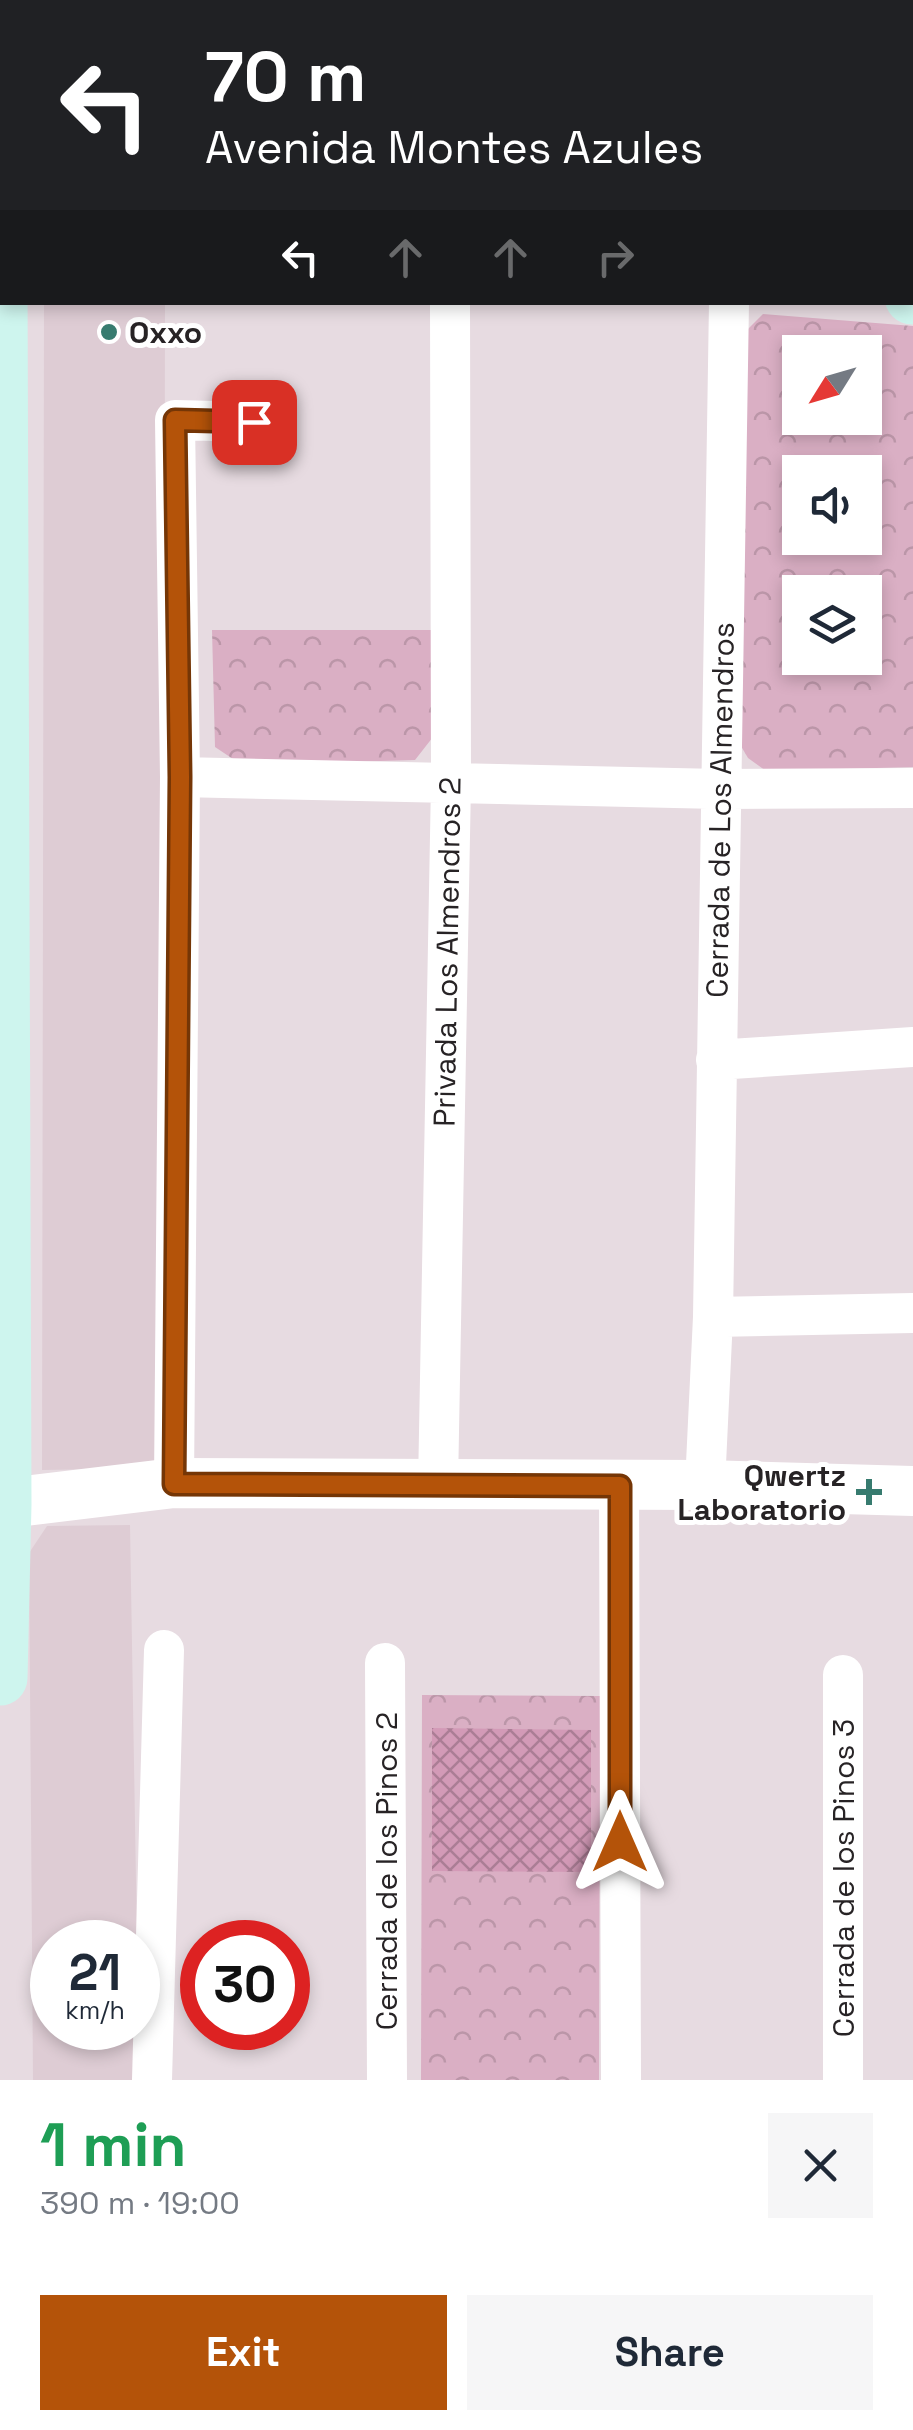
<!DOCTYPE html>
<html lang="en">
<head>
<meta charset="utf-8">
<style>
  body { margin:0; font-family:"Space Grotesk",sans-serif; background:#f6f6f7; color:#1f2937; height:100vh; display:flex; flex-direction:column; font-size:38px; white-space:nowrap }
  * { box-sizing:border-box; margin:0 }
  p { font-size:32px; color:#747a83 }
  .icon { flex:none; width:55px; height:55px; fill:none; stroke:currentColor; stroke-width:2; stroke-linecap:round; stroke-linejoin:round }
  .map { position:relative; height:2080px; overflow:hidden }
  .side { display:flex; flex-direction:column; background:#fff; flex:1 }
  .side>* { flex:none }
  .top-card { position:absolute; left:0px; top:0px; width:915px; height:305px; box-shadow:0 5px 15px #0003; background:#202124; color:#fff; overflow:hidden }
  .needle { width:65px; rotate:233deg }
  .tools { position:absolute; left:782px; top:335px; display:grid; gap:20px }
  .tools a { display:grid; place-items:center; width:100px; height:100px; border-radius:0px; background:#fff; box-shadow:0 5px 15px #0003; font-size:50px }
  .speed { position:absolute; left:30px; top:1920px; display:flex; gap:20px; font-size:50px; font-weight:700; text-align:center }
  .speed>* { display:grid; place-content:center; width:130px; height:130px; border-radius:50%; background:#fff; box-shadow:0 5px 15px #0003; line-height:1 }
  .speed small { font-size:25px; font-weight:400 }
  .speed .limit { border:15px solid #d22; background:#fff; color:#111 }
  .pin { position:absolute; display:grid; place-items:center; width:85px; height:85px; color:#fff; margin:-42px; border-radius:20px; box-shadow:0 5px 15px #0006 }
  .me { position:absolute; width:110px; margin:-55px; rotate:0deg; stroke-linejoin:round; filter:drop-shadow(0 0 8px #0008) }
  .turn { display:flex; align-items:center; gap:35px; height:210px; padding:0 40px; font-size:45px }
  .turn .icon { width:130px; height:130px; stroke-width:2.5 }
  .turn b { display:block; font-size:70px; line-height:85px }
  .lanes { display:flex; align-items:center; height:95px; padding:0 40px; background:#0003; justify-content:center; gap:50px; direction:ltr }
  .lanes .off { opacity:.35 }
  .round { display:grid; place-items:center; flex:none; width:105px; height:105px; border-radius:0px; background:#f6f6f7 }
  .head { display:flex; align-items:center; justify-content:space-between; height:170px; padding:0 40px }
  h1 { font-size:60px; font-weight:700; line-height:75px; color:#1e9e55 }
  .action { display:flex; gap:20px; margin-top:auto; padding:20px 40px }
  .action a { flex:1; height:115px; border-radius:0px; background:#b45309; color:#fff; font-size:40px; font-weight:700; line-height:115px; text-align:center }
  .action a+a { background:#f6f6f7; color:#1f2937 }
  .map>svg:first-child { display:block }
  .built { fill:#deccd4 }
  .grass { fill:#daafc4 }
  .park { fill:url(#park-crowns); fill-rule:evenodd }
  .building { fill:url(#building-cross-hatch) }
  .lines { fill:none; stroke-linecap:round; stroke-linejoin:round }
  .minor { stroke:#fff; stroke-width:40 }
  .tertiary { stroke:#fff; stroke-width:50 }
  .secondary { stroke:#cef5ee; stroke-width:55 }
  .route-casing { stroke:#753606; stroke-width:25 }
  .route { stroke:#b45309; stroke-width:18 }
  .poi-dot { fill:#377b6f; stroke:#fff; stroke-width:4 }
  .labels { text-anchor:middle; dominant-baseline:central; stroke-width:10; stroke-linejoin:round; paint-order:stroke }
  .poi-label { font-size:30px; font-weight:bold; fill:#272325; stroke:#fff; text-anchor:start }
  .street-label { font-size:30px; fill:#272325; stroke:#fff }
</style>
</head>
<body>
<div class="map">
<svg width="913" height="2080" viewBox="0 0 913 2080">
  <defs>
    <pattern id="park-crowns" width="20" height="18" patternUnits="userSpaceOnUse" patternTransform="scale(2.5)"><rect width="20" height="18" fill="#daafc4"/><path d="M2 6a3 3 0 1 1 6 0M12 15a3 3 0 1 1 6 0" fill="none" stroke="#bb96a8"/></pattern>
    <pattern id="building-cross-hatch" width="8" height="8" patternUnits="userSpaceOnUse" patternTransform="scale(2.5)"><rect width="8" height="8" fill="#d39ab7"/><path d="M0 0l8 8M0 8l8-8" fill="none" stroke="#ab7d95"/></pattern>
  </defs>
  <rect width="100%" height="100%" fill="#e7dbe1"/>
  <!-- built -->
  <path class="built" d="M 0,0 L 913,0 L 913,168 L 912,2 L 2,2 L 2,103 Z
    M 44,303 L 165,303 L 163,1468 L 42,1470 Z
    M 130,1525 L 137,1942 L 52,1942 L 52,2028 L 138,2028 L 139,2080 L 33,2080 L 29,1553 L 47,1526 Z"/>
  <!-- grass -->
  <path class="grass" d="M 761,0 L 913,0 L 913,157 L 912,2 Z"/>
  <!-- park -->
  <path class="park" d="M 763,314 L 913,326 L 913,767 L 766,771 L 748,758 L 738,741 L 744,333 ZM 800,352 L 865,352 L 865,418 L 800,418 ZM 800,472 L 865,472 L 865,538 L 800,538 ZM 800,592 L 865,592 L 865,658 L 800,658 Z
    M 212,630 L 436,630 L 433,737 L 415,760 L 242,765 L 215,747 Z
    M 422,1695 L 600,1696 L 599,2080 L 421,2080 Z"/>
  <!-- building -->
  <path class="building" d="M 432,1728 L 591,1730 L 591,1872 L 432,1871 Z"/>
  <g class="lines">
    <!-- minor -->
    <path class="minor" d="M 727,0 L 727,2
      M 463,2 L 463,0
      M 180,777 L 719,789 L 913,788
      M 716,1060 L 913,1047
      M 713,1317 L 913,1313
      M 174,1483 L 180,777 L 175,420 L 254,422
      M 705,1485 L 713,1317 L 729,302
      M 438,1486 L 451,782 L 450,302
      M 619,1486 L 621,2080
      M 385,1663 L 387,2080
      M 152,2080 L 164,1650
      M 843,2080 L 843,1675"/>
    <!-- tertiary -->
    <path class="tertiary" d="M 0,1504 L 174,1483 L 705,1485 L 913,1491"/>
    <!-- secondary -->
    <path class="secondary" d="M 0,142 L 2,143
      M 912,215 L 913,215
      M 0,216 L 2,217
      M 0,281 L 4,1504 L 0,1678
      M 912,297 L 913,297"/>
  </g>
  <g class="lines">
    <defs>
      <path id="route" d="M 254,422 L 175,420 L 180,777 L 174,1484 L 620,1486 L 620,1842"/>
    </defs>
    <!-- route casing -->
    <use href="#route" class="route-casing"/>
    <!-- route -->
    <use href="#route" class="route"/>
  </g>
  <!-- markers -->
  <g class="poi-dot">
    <circle cx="109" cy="332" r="10"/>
    <path d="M864 1477h10v10h10v10h-10v10h-10v-10h-10v-10h10z"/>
  </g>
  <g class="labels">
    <!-- poi labels -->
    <g class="poi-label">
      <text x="129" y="332">Oxxo</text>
      <text x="846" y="1475" text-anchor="end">Qwertz<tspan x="846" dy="34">Laboratorio</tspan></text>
    </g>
    <!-- street labels -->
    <g class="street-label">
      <text transform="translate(720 810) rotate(-89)">Cerrada de Los Almendros</text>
      <text transform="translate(447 952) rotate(-89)">Privada Los Almendros 2</text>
      <text transform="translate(386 1871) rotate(-90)">Cerrada de los Pinos 2</text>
      <text transform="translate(843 1878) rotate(-90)">Cerrada de los Pinos 3</text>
    </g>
  </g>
</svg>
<div class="tools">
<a><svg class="needle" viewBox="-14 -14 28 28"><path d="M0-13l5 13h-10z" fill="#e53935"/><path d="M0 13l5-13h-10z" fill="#747a83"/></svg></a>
<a><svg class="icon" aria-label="sound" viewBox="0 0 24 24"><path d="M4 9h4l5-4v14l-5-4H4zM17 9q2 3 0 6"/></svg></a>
<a><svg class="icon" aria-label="layers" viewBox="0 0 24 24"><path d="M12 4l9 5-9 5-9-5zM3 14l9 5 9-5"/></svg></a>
</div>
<div class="speed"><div>21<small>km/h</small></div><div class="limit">30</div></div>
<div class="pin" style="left:254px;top:422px;background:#d93025"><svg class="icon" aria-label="arrive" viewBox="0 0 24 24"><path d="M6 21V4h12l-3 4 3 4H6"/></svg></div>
<svg class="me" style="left:620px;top:1842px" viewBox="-20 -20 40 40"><path d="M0-17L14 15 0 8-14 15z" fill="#b45309" stroke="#fff" stroke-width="4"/></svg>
<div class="top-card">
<div class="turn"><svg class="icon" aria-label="left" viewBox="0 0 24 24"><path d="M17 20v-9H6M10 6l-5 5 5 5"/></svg><div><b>70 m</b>Avenida Montes Azules</div></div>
<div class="lanes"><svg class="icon" aria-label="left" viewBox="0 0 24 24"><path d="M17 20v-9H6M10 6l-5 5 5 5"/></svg><svg class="icon off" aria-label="ahead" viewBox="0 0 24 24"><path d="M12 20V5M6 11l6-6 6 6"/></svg><svg class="icon off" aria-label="ahead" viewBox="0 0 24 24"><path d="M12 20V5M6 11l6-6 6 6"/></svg><svg class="icon off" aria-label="right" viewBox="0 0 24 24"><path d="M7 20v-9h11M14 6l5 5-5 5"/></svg></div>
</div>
</div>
<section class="side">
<div class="head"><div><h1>1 min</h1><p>390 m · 19:00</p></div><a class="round"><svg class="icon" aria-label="close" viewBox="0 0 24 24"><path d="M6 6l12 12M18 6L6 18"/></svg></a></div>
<div class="action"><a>Exit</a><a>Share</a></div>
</section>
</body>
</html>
